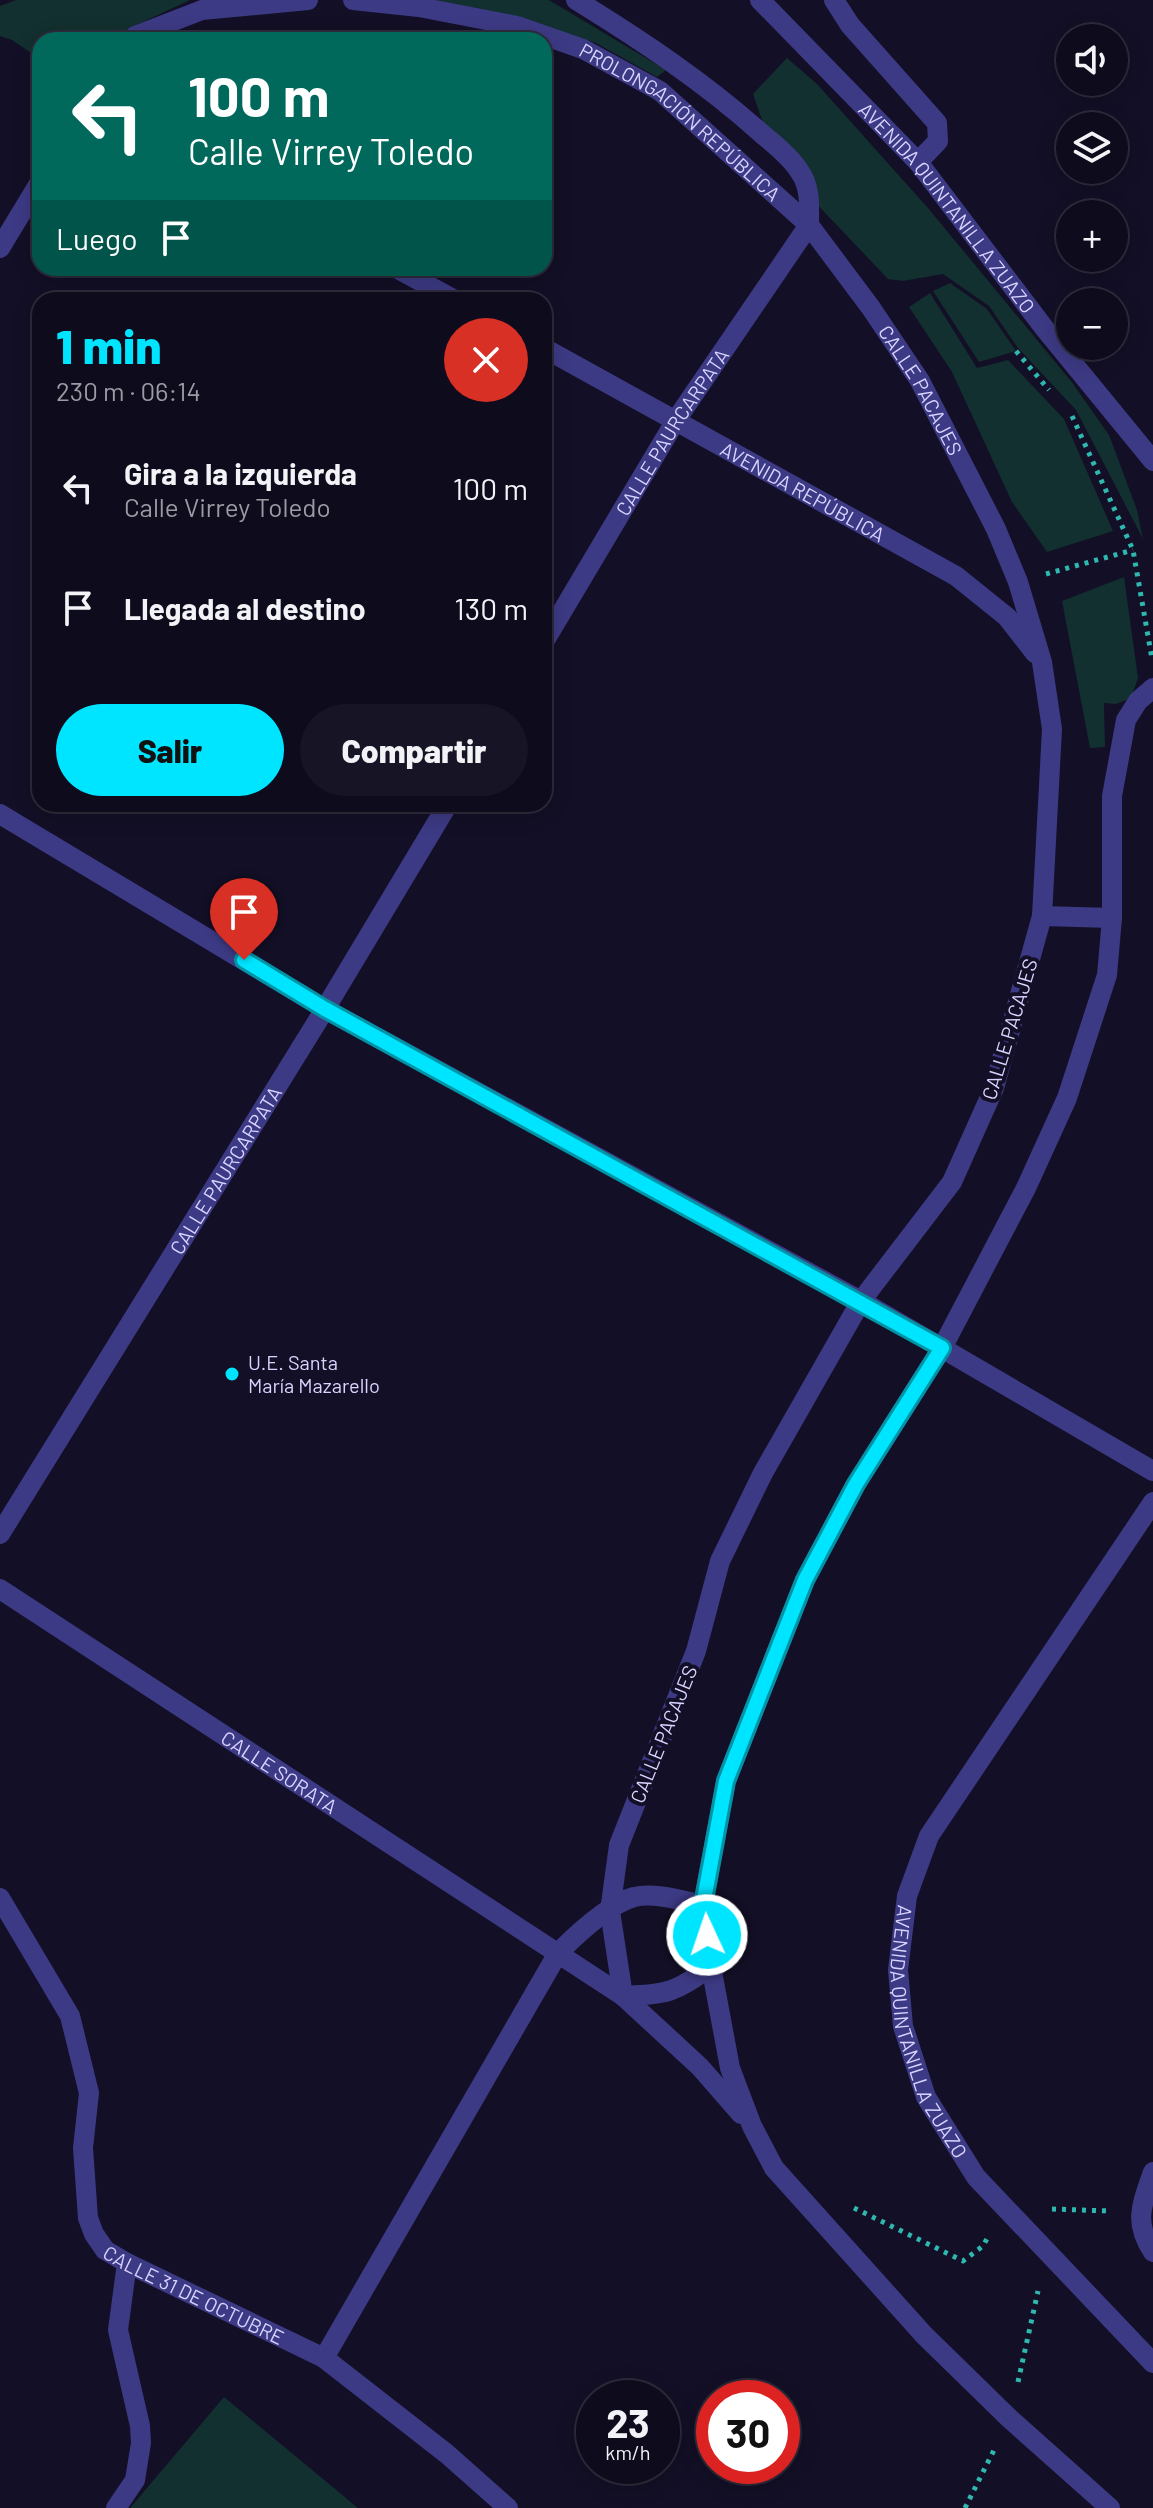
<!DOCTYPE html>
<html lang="es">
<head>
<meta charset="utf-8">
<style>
  body { margin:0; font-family:Barlow,sans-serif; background:#171425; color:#f1f3f6; height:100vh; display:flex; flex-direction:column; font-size:30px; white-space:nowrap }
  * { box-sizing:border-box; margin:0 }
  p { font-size:26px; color:#9b9ba3 }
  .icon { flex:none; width:44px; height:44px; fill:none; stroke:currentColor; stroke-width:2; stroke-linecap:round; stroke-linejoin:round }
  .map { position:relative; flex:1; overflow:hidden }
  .details { position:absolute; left:32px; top:292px; width:520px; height:520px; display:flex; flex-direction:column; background:#0e0b1c; border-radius:24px; box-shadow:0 4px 20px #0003,0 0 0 2px #2e2b3b }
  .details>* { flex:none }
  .top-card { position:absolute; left:32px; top:32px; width:520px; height:244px; border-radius:24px; box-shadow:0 4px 20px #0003,0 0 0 2px #2e2b3b; background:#00695c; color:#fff; overflow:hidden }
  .tools { position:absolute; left:1056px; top:24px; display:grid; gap:16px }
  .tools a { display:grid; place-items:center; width:72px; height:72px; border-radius:50%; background:#0e0b1c; box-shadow:0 4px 20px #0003,0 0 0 2px #2e2b3b; font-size:40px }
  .speed { position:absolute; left:576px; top:2380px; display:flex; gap:16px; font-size:40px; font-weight:700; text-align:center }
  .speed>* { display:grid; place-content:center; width:104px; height:104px; border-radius:50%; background:#0e0b1c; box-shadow:0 4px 20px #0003,0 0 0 2px #2e2b3b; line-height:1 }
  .speed small { font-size:20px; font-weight:400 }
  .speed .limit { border:12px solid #d22; background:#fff; color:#111 }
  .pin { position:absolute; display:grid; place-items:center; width:68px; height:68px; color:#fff; margin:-82px -34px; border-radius:50% 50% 50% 0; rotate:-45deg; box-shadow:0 0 8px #0007 }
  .pin .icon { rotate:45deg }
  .me { position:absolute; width:88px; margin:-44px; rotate:357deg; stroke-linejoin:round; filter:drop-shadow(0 0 6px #0008) }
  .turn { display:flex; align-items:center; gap:28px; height:168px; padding:0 24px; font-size:36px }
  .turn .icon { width:104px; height:104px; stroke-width:2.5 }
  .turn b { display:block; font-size:56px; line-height:68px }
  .then { display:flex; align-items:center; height:76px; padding:0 24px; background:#0003; gap:16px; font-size:30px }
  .round { display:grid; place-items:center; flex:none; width:84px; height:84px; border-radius:42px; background:#171425 }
  .headline { display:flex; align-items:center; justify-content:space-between; height:136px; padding:0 24px }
  h1 { font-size:48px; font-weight:800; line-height:60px; color:#00e5ff }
  .primary-button { display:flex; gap:16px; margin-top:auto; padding:16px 24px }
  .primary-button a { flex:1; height:92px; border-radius:48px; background:#00e5ff; color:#111; font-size:32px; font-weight:800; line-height:92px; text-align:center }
  .primary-button a+a { background:#171425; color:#f1f3f6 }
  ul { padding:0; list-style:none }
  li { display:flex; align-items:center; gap:24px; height:120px; padding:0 24px }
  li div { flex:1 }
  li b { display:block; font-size:30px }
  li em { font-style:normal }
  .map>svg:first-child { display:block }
  .green { fill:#12302f }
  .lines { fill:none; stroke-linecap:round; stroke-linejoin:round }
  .path { stroke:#2fb8b0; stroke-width:5; stroke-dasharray:4 6; stroke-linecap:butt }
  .minor { stroke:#3d3a85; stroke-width:20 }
  .route-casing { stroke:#0095a6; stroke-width:20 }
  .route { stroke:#00e5ff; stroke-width:14 }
  .poi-dot { fill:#00e5ff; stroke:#130f26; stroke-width:3 }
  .labels { text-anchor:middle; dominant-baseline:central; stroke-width:8; stroke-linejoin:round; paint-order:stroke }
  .street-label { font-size:20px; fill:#d9d4ff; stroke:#130f26 }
  .poi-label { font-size:20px; fill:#d9d4ff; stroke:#130f26; text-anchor:start }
</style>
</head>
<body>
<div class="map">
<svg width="1153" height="2508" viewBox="0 0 1153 2508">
  <rect width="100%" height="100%" fill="#130f26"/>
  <!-- green -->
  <path class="green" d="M 16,0 L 190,0 L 128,29 L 119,40 L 40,40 L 40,59 L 12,40 L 0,36 L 0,6 Z
    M 433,0 L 549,0 L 666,70 L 657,77 L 596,43 L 520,17 Z
    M 787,58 L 817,84 L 928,208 L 1071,381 L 1109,435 L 1137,510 L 1143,539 L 1076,410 L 1018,348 L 989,306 L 943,274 L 903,281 L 888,279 L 792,178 L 768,137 L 753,94 Z
    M 950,283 L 987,309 L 1016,351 L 979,362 L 933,291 Z
    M 930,293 L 977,368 L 1008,360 L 1064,419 L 1113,531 L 1047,552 L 1012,502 L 952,372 L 909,307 Z
    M 1124,577 L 1138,678 L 1131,698 L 1116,704 L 1104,703 L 1105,747 L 1090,748 L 1062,601 Z
    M 224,2397 L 358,2508 L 130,2508 Z"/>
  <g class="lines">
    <!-- path -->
    <path class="path" d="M 1016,351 L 1049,390
      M 1072,416 L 1133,550 L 1152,659
      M 1046,574 L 1133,550
      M 854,2208 L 963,2261 L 983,2246 L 989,2235
      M 1052,2209 L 1110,2211
      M 1018,2382 L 1038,2291
      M 965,2508 L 995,2448"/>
    <!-- minor -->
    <g class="minor">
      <path id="s1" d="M 353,0 L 419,7 L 517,26 L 583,49 L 660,91 L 809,225 L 871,308 L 920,381 L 996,529 L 1018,582 L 1042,662 L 1052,729 L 1042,916 L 994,1088 L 952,1182 L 861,1301 L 763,1473 L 720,1561 L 696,1651 L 619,1845 L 610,1911 L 623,1996"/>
      <path d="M 576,0 C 641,40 704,82 761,133 C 774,144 791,157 800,172 C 811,188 809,207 809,225"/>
      <path id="s2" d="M 760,0 L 918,162 L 1045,329 L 1153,461"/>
      <path d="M 834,0 L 850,25 L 937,123 L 938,141 L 918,162"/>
      <path d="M 132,40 L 135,36 L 202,10 L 308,0"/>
      <path d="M 0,248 L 40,182"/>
      <path d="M 396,268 L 455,300"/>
      <path id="s3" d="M 544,348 L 956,576 L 1007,617 L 1035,653"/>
      <path id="s4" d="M 544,642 L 676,420 L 809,225"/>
      <path d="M 0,814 L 325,1009 L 861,1301 L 1153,1471"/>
      <path d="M 1042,916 L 1112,918"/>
      <path id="s5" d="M 1153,1502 L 929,1836 L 907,1896 L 898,1970 L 903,2026 L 926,2097 L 976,2177 L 1153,2363"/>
      <path id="s6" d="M 0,1534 L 325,1009 L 448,804"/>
      <path id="s7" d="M 0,1589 L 623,1996 L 700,2067 L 741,2114"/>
      <path id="s8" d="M 0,1898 L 70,2016 L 89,2093 L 83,2148 L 88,2218 L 94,2234 L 105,2250 L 127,2263 L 324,2358 L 447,2454 L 508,2508"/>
      <path d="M 623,1996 C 668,1994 675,1993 711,1966"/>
      <path d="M 1153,2172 C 1142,2204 1133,2222 1153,2252"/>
      <path d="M 324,2358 L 558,1953 C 576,1935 609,1904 634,1897 C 655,1892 683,1901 703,1905"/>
      <path d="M 116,2508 L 135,2480 L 141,2443 L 140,2426 L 118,2330 L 127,2263"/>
      <path d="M 1110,2508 L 1009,2418 L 924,2335 L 774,2168 L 752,2126 L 730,2068 L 711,1966 L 703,1905 L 726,1781 L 805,1580 L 856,1484 L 942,1348 L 1026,1188 L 1067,1098 L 1107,975 L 1112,918 L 1112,796 L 1126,720 L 1138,701 L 1153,688"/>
    </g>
  </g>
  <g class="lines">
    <defs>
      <path id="route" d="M 244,960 L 325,1009 L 942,1348 L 856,1484 L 805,1580 L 775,1656 L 726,1781 L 703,1905 L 707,1935"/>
    </defs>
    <!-- route casing -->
    <use href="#route" class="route-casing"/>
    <!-- route -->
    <use href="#route" class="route"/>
  </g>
  <!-- markers -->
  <circle class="poi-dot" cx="232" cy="1374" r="8"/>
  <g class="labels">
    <!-- street labels -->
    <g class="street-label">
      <text stroke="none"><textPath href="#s1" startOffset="358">PROLONGACIÓN REPÚBLICA</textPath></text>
      <text stroke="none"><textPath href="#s2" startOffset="280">AVENIDA QUINTANILLA ZUAZO</textPath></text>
      <text stroke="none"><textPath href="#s1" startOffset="724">CALLE PACAJES</textPath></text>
      <text stroke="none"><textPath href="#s4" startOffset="246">CALLE PAURCARPATA</textPath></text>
      <text stroke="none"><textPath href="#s3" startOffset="296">AVENIDA REPÚBLICA</textPath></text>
      <text transform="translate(1009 1029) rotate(-73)">CALLE PACAJES</text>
      <text stroke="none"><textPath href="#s6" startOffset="428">CALLE PAURCARPATA</textPath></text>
      <text transform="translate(663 1734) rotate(-68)">CALLE PACAJES</text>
      <text stroke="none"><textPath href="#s7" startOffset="334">CALLE SORATA</textPath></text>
      <text stroke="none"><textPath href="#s5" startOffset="608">AVENIDA QUINTANILLA ZUAZO</textPath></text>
      <text stroke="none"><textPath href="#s8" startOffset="478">CALLE 31 DE OCTUBRE</textPath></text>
    </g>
    <!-- poi labels -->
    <g class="poi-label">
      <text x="248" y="1362">U.E. Santa<tspan x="248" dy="23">María Mazarello</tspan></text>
    </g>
  </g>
</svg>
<div class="tools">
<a><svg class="icon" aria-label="sound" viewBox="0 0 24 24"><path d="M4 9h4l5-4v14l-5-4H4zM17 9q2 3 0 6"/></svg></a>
<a><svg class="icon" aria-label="layers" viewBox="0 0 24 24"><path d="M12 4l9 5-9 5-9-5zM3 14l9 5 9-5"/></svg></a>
<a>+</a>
<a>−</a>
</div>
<div class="speed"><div>23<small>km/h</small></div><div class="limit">30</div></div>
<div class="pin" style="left:244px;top:960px;background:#d93025"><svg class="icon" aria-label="arrive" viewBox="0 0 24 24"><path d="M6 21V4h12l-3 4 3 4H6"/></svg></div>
<svg class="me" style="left:707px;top:1935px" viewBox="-20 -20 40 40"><circle r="17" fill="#00e5ff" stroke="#fff" stroke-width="3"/><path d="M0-11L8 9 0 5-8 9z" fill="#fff"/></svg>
<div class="top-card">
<div class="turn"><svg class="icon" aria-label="left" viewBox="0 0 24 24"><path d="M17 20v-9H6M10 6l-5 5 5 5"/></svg><div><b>100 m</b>Calle Virrey Toledo</div></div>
<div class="then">Luego<svg class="icon" aria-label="arrive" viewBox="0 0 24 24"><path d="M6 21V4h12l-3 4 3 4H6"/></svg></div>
</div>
<section class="details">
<div class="headline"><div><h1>1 min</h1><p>230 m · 06:14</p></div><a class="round" style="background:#d93025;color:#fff"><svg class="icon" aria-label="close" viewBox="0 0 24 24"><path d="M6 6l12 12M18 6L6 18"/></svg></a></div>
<ul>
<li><svg class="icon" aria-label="left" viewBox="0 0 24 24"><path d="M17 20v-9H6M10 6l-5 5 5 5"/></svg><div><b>Gira a la izquierda</b><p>Calle Virrey Toledo</p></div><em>100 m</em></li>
<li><svg class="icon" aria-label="arrive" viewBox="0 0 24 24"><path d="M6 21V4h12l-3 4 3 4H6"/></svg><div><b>Llegada al destino</b></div><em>130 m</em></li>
</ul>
<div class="primary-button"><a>Salir</a><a>Compartir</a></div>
</section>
</div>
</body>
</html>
